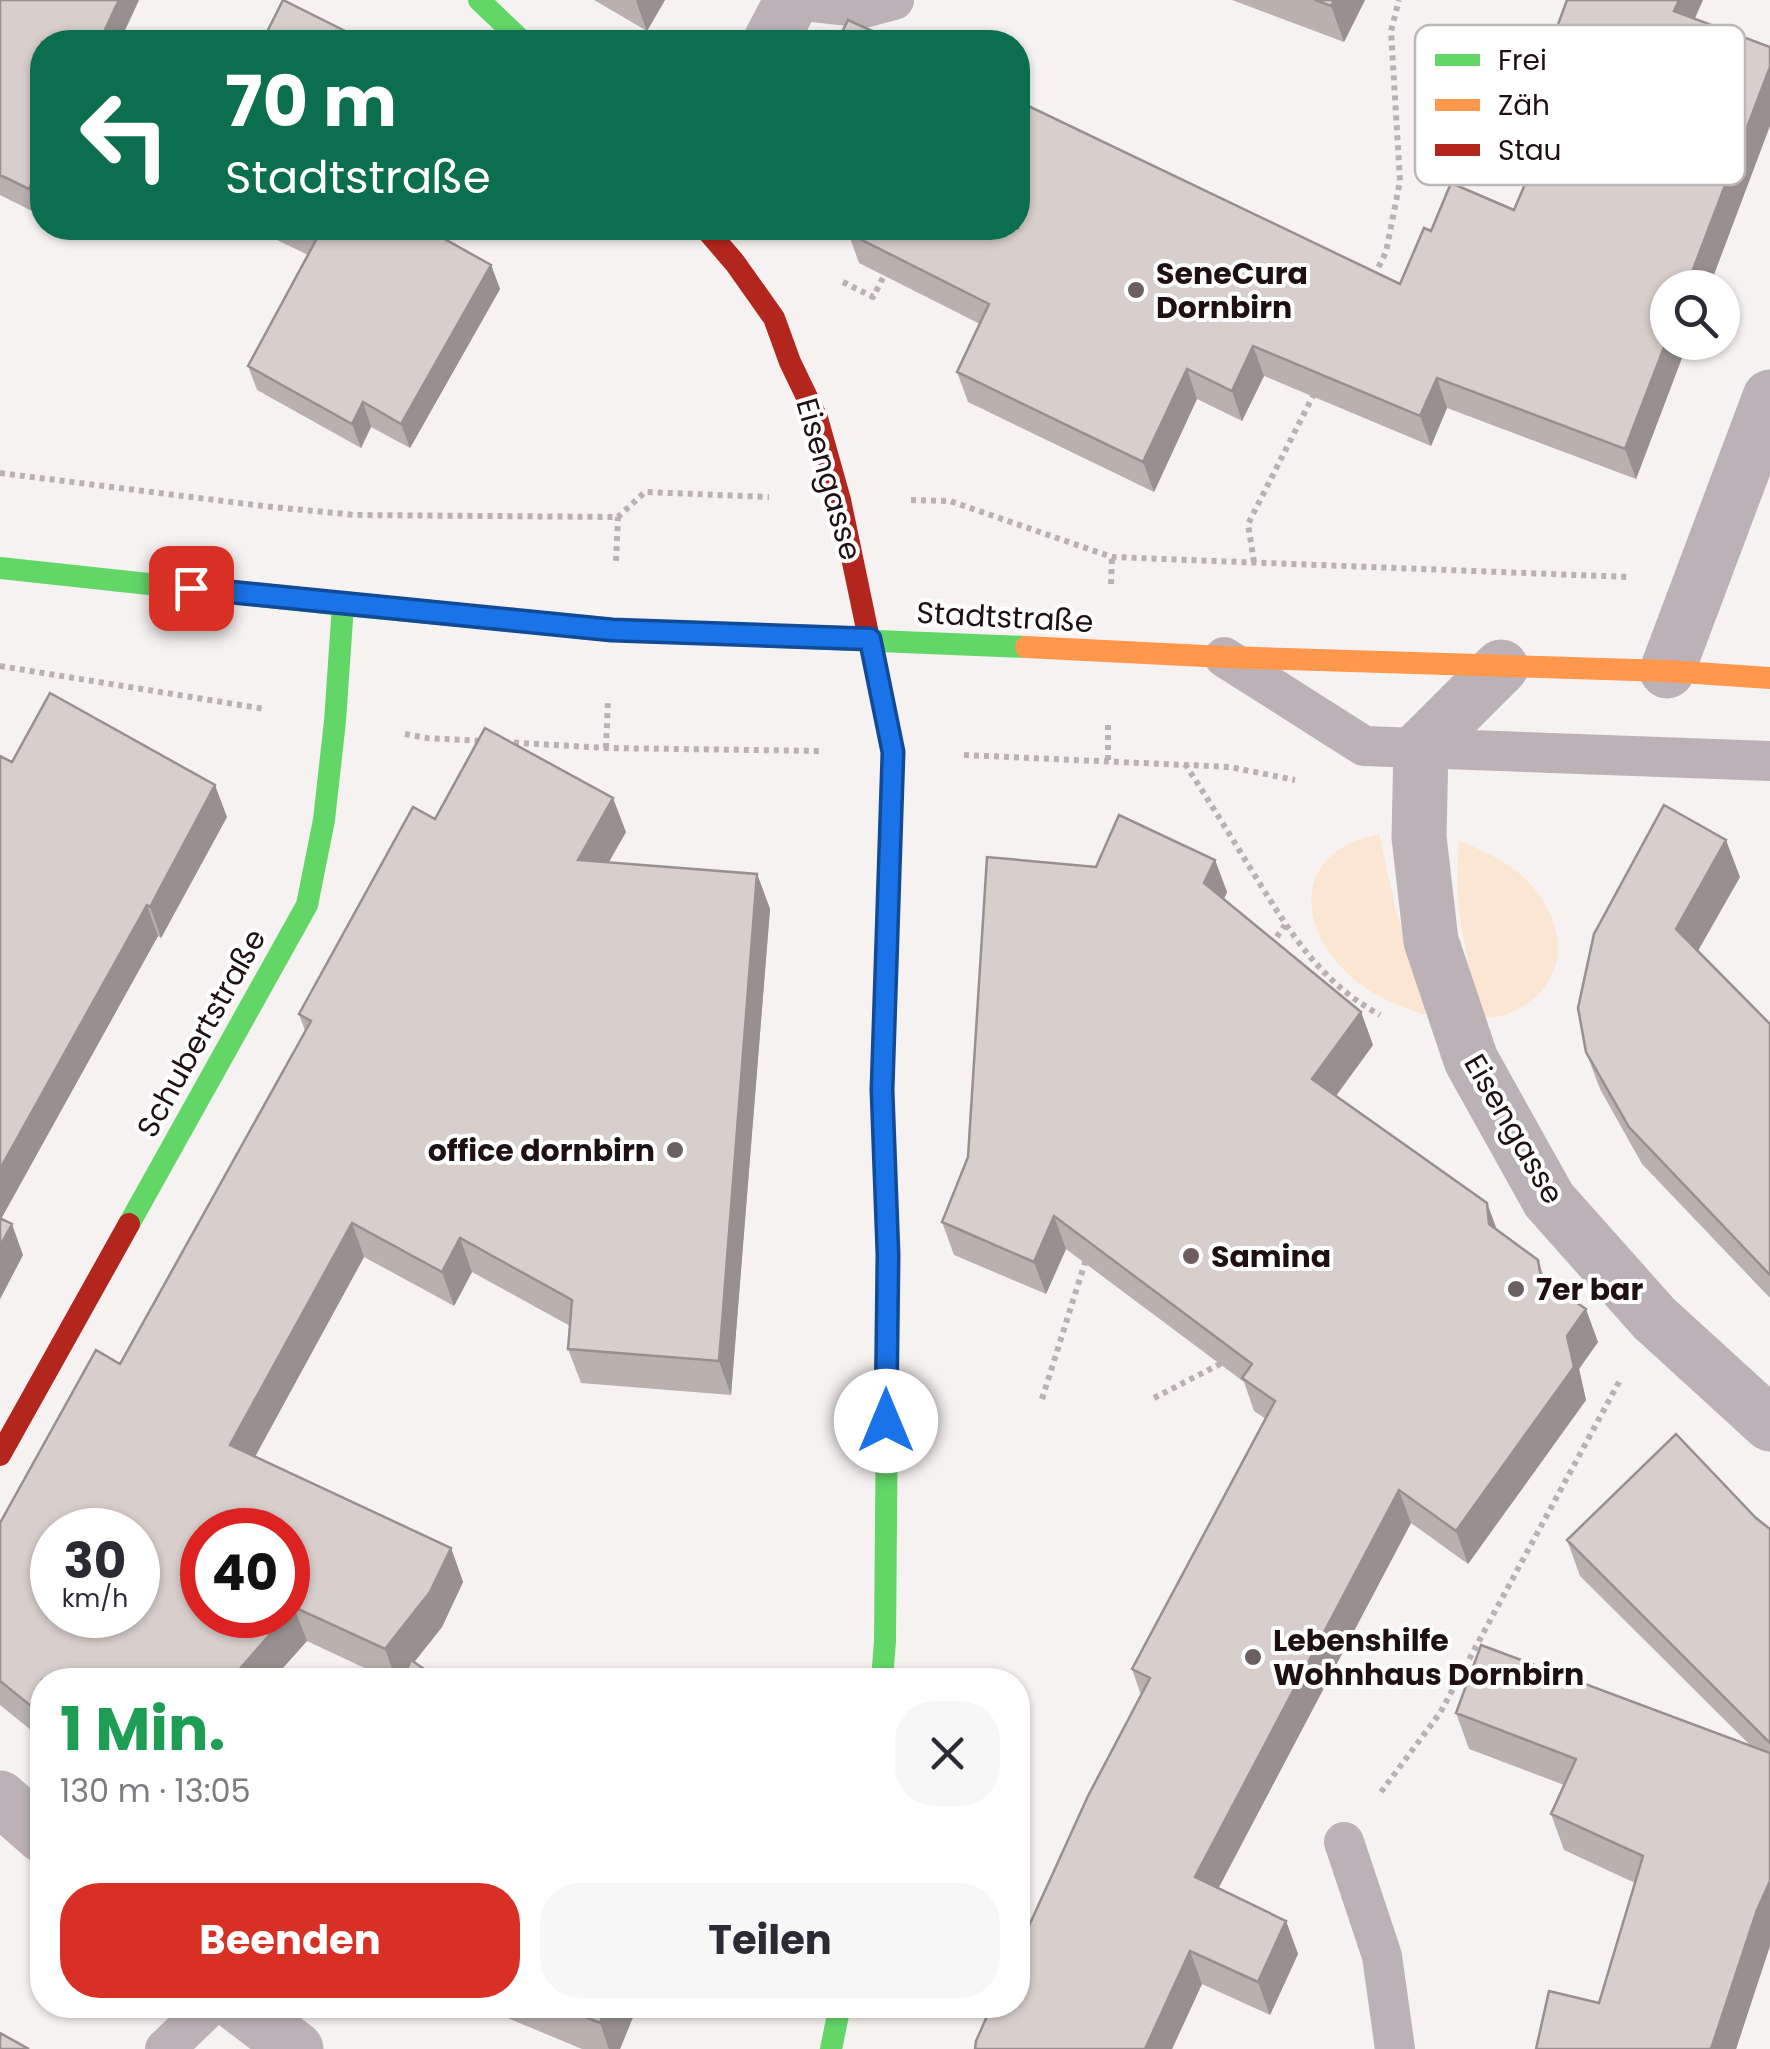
<!DOCTYPE html>
<html lang="de">
<head>
<meta charset="utf-8">
<style>
  body { margin:0; font-family:Poppins,sans-serif; background:#f7f7f7; color:#2b2b33; height:100vh; display:flex; flex-direction:column; font-size:38px; white-space:nowrap }
  * { box-sizing:border-box; margin:0 }
  p { font-size:32px; color:#7c7c81 }
  .icon { flex:none; width:55px; height:55px; fill:none; stroke:currentColor; stroke-width:2; stroke-linecap:round; stroke-linejoin:round }
  .map { position:relative; flex:1; overflow:hidden }
  .panel { position:absolute; left:30px; top:1668px; width:1000px; height:350px; display:flex; flex-direction:column; background:#fff; border-radius:40px; box-shadow:0 2px 8px #0004 }
  .panel>* { flex:none }
  .top-card { position:absolute; left:30px; top:30px; width:1000px; height:210px; border-radius:40px; box-shadow:0 2px 8px #0004; background:#0b6e4f; color:#fff; overflow:hidden }
  .tools { position:absolute; left:1650px; top:270px; display:grid; gap:20px }
  .tools a { display:grid; place-items:center; width:90px; height:90px; border-radius:50%; background:#fff; box-shadow:0 2px 8px #0004; font-size:50px }
  .speed { position:absolute; left:30px; top:1508px; display:flex; gap:20px; font-size:50px; font-weight:700; text-align:center }
  .speed>* { display:grid; place-content:center; width:130px; height:130px; border-radius:50%; background:#fff; box-shadow:0 2px 8px #0004; line-height:1 }
  .speed small { font-size:25px; font-weight:400 }
  .speed .limit { border:15px solid #d22; background:#fff; color:#111 }
  .pin { position:absolute; display:grid; place-items:center; width:85px; height:85px; color:#fff; margin:-42px; border-radius:20px; box-shadow:0 5px 15px #0006 }
  .me { position:absolute; width:110px; margin:-55px; rotate:0deg; stroke-linejoin:round; filter:drop-shadow(0 0 8px #0008) }
  .turn { display:flex; align-items:center; gap:35px; height:210px; padding:0 30px; font-size:45px }
  .turn .icon { width:130px; height:130px; stroke-width:2.5 }
  .turn b { display:block; font-size:70px; line-height:85px }
  .round { display:grid; place-items:center; flex:none; width:105px; height:105px; border-radius:40px; background:#f7f7f7 }
  .summary { display:flex; align-items:center; justify-content:space-between; height:170px; padding:0 30px }
  h1 { font-size:60px; font-weight:700; line-height:75px; color:#1e9e55 }
  .primary-button { display:flex; gap:20px; margin-top:auto; padding:20px 30px }
  .primary-button a { flex:1; height:115px; border-radius:40px; background:#d93025; color:#fff; font-size:40px; font-weight:700; line-height:115px; text-align:center }
  .primary-button a+a { background:#f7f7f7; color:#2b2b33 }
  .map>svg:first-child { display:block }
  .green { fill:#fae6d2 }
  .lines { fill:none; stroke-linecap:round; stroke-linejoin:round }
  .path { stroke:#bab1b5; stroke-width:6; stroke-dasharray:5 5; stroke-linecap:butt }
  .lane { stroke:#bcb1b6; stroke-width:40 }
  .street { stroke:#bcb1b6; stroke-width:55 }
  .fast { stroke:#63d668; stroke-width:22 }
  .slow { stroke:#ff974d; stroke-width:22 }
  .jam { stroke:#b3261e; stroke-width:22 }
  .wall { fill:#bab1af }
  .shaded-wall { fill:#97908e }
  .building { fill:#d8cecb; stroke:#97908e; stroke-width:2.5; fill-rule:evenodd }
  .route-casing { stroke:#114b97; stroke-width:25 }
  .route { stroke:#1a73e8; stroke-width:18 }
  .poi-dot { fill:#6b5f60; stroke:#fff; stroke-width:4 }
  .labels { text-anchor:middle; dominant-baseline:central; stroke-width:8; stroke-linejoin:round; paint-order:stroke }
  .poi-label { font-size:30px; font-weight:bold; fill:#1f1011; stroke:#fff; text-anchor:start }
  .street-label { font-size:30px; fill:#1f1011; stroke:#fff }
  .key { fill:#fff; stroke:#bcb7b8; stroke-width:2.5 }
  .key-label { font-size:28px; fill:#1f1011 }
</style>
</head>
<body>
<div class="map">
<svg width="1770" height="2049" viewBox="0 0 1770 2049">
  <rect width="100%" height="100%" fill="#f7f2f2"/>
  <!-- green -->
  <path class="green" d="M 1379,834 L 1395,906 L 1426,1015 C 1392,1005 1358,989 1335,960 C 1292,906 1308,847 1379,834 Z
    M 1459,840 C 1480,850 1503,859 1520,874 C 1568,916 1576,984 1510,1013 C 1501,1017 1489,1017 1480,1019 L 1461,926 L 1457,887 Z"/>
  <g class="lines">
    <!-- path -->
    <path class="path" d="M 1374,276 L 1386,252 L 1400,181 L 1391,31 L 1399,0
      M 843,282 L 873,297 L 884,276
      M 0,473 L 263,506 L 355,515 L 618,517 L 645,492 L 769,497
      M 911,500 L 950,501 L 1112,557 L 1629,577
      M 616,561 L 618,517
      M 1254,562 L 1248,524 L 1316,390
      M 1111,584 L 1112,557
      M 0,666 L 265,709
      M 405,734 L 427,738 L 482,741
      M 504,742 L 606,748 L 822,751
      M 606,748 L 608,698
      M 964,755 L 1230,767 L 1295,780
      M 1108,760 L 1108,721
      M 1185,764 C 1208,799 1230,835 1252,871 C 1288,929 1318,981 1380,1015
      M 1271,945 L 1285,925
      M 1154,1398 L 1224,1362
      M 1042,1399 L 1087,1256
      M 1381,1792 L 1440,1713 L 1620,1380"/>
    <!-- lane -->
    <path class="lane" d="M 794,0 L 864,8 L 894,0
      M 1224,657 L 1364,746 L 1770,761
      M 1344,1842 L 1382,1956 L 1395,2049
      M 165,2049 L 211,2005"/>
    <!-- street -->
    <path class="street" d="M 770,42 L 792,0
      M 1501,667 L 1421,747 L 1419,837 L 1431,941 L 1471,1060 L 1549,1200 L 1654,1318 L 1770,1424
      M 1667,671 L 1770,397
      M 0,1798 L 42,1835
      M 238,2005 L 296,2049"/>
    <!-- fast -->
    <path class="fast" d="M 479,0 L 523,42
      M 0,568 L 343,605 L 612,630 L 1026,647
      M 129,1224 L 307,905 L 324,820 L 335,721 L 343,605
      M 882,1680 L 885,1641 L 888,1287
      M 831,2049 L 840,2005"/>
    <!-- slow -->
    <path class="slow" d="M 1026,647 L 1224,657 L 1667,671 L 1770,678
      M 881,696 L 893,752 L 882,1090 L 888,1287"/>
    <!-- jam -->
    <path class="jam" d="M 705,228 L 735,263 L 774,318 L 790,362 L 817,418 L 840,500 L 881,696
      M 0,1455 L 129,1224"/>
  </g>
  <!-- wall -->
  <path class="wall" d="M 0,0 L 139,0 L 120,42 L 42,42 L 42,204 L 38,214 L 0,195 Z
    M 594,0 L 665,0 L 647,31 Z
    M 1232,0 L 1365,0 L 1344,42 Z
    M 1695,19 L 1668,342 L 1688,342 L 1636,479 L 1447,408 L 1431,446 L 1264,376 L 1242,421 L 1197,399 L 1154,492 L 968,402 L 957,372 L 980,324 L 859,263 L 848,232 L 838,228 L 1018,228 L 1400,284 L 1431,231 L 1514,210 L 1553,119 L 1546,117 L 1535,87 Z
    M 252,228 L 425,228 L 491,265 L 500,289 L 410,448 L 371,427 L 361,448 L 257,390 L 248,366 L 308,255 Z
    M 0,756 L 12,762 L 227,817 L 161,938 L 158,936 L 1,1218 L 23,1255 L 0,1299 Z
    M 435,819 L 626,832 L 608,863 L 757,874 L 770,909 L 731,1395 L 581,1383 L 568,1349 L 570,1326 L 472,1272 L 454,1306 L 364,1257 L 255,1456 L 451,1548 L 463,1582 L 442,1627 L 400,1680 L 390,1680 L 307,1641 L 272,1680 L 42,1680 L 42,1739 L 0,1705 L 0,1523 L 120,1364 L 305,1031 L 299,1014 Z
    M 1215,860 L 1227,892 L 1224,899 L 1361,1012 L 1373,1045 L 1336,1096 L 1487,1203 L 1497,1230 L 1538,1260 L 1546,1282 L 1598,1342 L 1579,1369 L 1586,1400 L 1468,1564 L 1411,1523 L 1218,1888 L 1286,1921 L 1298,1954 L 1270,2015 L 1202,1984 L 1172,2049 L 975,2049 L 1141,1695 L 1132,1669 L 1266,1419 L 1254,1411 L 1244,1382 L 1066,1249 L 1046,1294 L 954,1255 L 942,1222 L 1096,867 Z
    M 1740,877 L 1698,951 L 1770,1024 L 1770,1298 L 1642,1164 L 1600,1089 L 1586,1052 Z
    M 1756,1518 L 1770,1529 L 1770,1945 L 1736,2049 L 1536,2049 L 1599,2003 L 1635,1883 L 1564,1850 L 1551,1814 L 1564,1785 L 1469,1749 L 1456,1713 L 1750,1745 L 1580,1576 L 1567,1540 Z
    M 476,2005 L 638,2005 L 620,2049 L 582,2049 Z"/>
  <!-- shaded-wall -->
  <path class="shaded-wall" d="M 119,0 L 139,0 L 119,42 L 103,34 Z
    M 637,0 L 665,0 L 647,31 L 636,1 Z
    M 1334,0 L 1365,0 L 1344,42 L 1331,6 Z
    M 1679,0 L 1703,0 L 1685,41 L 1674,11 Z
    M 1770,67 L 1770,126 L 1709,288 L 1686,288 Z
    M 42,161 L 42,204 L 38,214 L 29,189 Z
    M 491,265 L 500,289 L 410,448 L 401,424 Z
    M 1668,337 L 1668,342 L 1688,342 L 1636,479 L 1625,449 Z
    M 1253,346 L 1264,376 L 1242,421 L 1232,391 Z
    M 1187,369 L 1197,399 L 1154,492 L 1143,462 Z
    M 1437,378 L 1447,408 L 1431,446 L 1420,416 Z
    M 363,402 L 371,427 L 361,448 L 352,424 Z
    M 215,785 L 227,817 L 161,938 L 150,907 Z
    M 613,798 L 626,832 L 590,895 L 578,860 Z
    M 1726,840 L 1740,877 L 1689,966 L 1676,929 Z
    M 1215,860 L 1227,892 L 1216,916 L 1204,883 Z
    M 757,874 L 770,909 L 731,1395 L 719,1361 Z
    M 147,905 L 158,936 L 0,1221 L 0,1169 Z
    M 1361,1012 L 1373,1045 L 1324,1112 L 1312,1079 Z
    M 1487,1203 L 1499,1236 L 1489,1224 Z
    M 1054,1216 L 1066,1249 L 1046,1294 L 1034,1262 Z
    M 352,1223 L 364,1257 L 243,1479 L 230,1445 Z
    M 12,1224 L 23,1255 L 0,1299 L 0,1246 Z
    M 460,1238 L 472,1272 L 454,1306 L 442,1272 Z
    M 1586,1309 L 1598,1342 L 1579,1369 L 1586,1400 L 1468,1564 L 1456,1531 L 1567,1336 Z
    M 1399,1490 L 1411,1523 L 1207,1910 L 1195,1877 Z
    M 451,1548 L 463,1582 L 442,1627 L 400,1680 L 396,1680 L 385,1649 Z
    M 294,1607 L 307,1641 L 272,1680 L 230,1680 Z
    M 1770,1881 L 1770,1946 L 1736,2049 L 1711,2049 L 1757,1910 Z
    M 1286,1921 L 1298,1954 L 1270,2015 L 1258,1982 Z
    M 1190,1951 L 1202,1984 L 1172,2049 L 1145,2049 Z
    M 607,2005 L 638,2005 L 620,2049 L 609,2049 L 600,2023 Z"/>
  <!-- building -->
  <path class="building" d="M 0,0 L 119,0 L 103,34 L 120,42 L 42,42 L 42,161 L 29,189 L 0,175 Z
    M 283,0 L 361,39 L 359,42 L 262,42 Z
    M 1315,0 L 1334,0 L 1331,6 Z
    M 1567,0 L 1679,0 L 1674,11 L 1770,47 L 1770,67 L 1686,288 L 1668,288 L 1668,337 L 1625,449 L 1437,378 L 1420,416 L 1253,346 L 1232,391 L 1187,369 L 1143,462 L 957,372 L 989,304 L 848,233 L 850,228 L 1018,228 L 1018,101 L 1400,284 L 1424,228 L 1431,231 L 1451,183 L 1514,210 L 1562,97 L 1535,87 Z
    M 848,20 L 896,42 L 837,42 Z
    M 292,228 L 425,228 L 491,265 L 401,424 L 363,402 L 352,424 L 248,366 L 316,240 Z
    M 50,693 L 215,785 L 150,907 L 147,905 L 0,1169 L 0,756 L 12,762 Z
    M 485,728 L 613,798 L 578,860 L 757,874 L 719,1361 L 568,1349 L 572,1300 L 460,1238 L 442,1272 L 352,1223 L 230,1445 L 451,1548 L 430,1592 L 385,1649 L 294,1607 L 288,1614 L 288,1530 L 202,1530 L 202,1615 L 287,1615 L 230,1680 L 42,1680 L 42,1715 L 0,1681 L 0,1523 L 96,1350 L 120,1364 L 311,1021 L 299,1014 L 413,807 L 435,819 ZM 52,1530 L 138,1530 L 138,1615 L 52,1615 Z
    M 1664,805 L 1726,840 L 1676,929 L 1770,1024 L 1770,1275 L 1629,1127 L 1586,1052 L 1578,1008 L 1594,934 Z
    M 1119,815 L 1215,860 L 1204,883 L 1361,1012 L 1312,1079 L 1487,1203 L 1489,1224 L 1538,1260 L 1541,1278 L 1586,1309 L 1567,1336 L 1574,1367 L 1456,1531 L 1399,1490 L 1195,1877 L 1286,1921 L 1258,1982 L 1190,1951 L 1145,2049 L 975,2049 L 976,2041 L 992,2005 L 1018,2005 L 1018,1950 L 1088,1796 L 1150,1678 L 1132,1669 L 1275,1401 L 1242,1378 L 1252,1364 L 1054,1216 L 1034,1262 L 942,1222 L 968,1157 L 987,857 L 1096,867 Z
    M 0,1218 L 12,1224 L 0,1246 Z
    M 1676,1434 L 1756,1518 L 1770,1529 L 1770,1743 L 1567,1540 Z
    M 1481,1645 L 1770,1753 L 1770,1881 L 1757,1910 L 1711,2049 L 1536,2049 L 1549,1991 L 1599,2003 L 1643,1856 L 1551,1814 L 1576,1759 L 1456,1713 Z
    M 411,1660 L 440,1680 L 402,1680 Z
    M 557,2005 L 607,2005 L 600,2023 Z
    M 0,2033 L 29,2049 L 0,2049 Z"/>
  <g class="lines">
    <defs>
      <path id="route" d="M 191,588 L 612,630 L 870,639 L 893,752 L 882,1090 L 888,1255 L 886,1421"/>
    </defs>
    <!-- route casing -->
    <use href="#route" class="route-casing"/>
    <!-- route -->
    <use href="#route" class="route"/>
  </g>
  <!-- markers -->
  <g class="poi-dot">
    <circle cx="1136" cy="290" r="10"/>
    <circle cx="675" cy="1150" r="10"/>
    <circle cx="1191" cy="1256" r="10"/>
    <circle cx="1516" cy="1289" r="10"/>
    <circle cx="1253" cy="1657" r="10"/>
  </g>
  <g class="labels">
    <!-- poi labels -->
    <g class="poi-label">
      <text x="1156" y="273">SeneCura<tspan x="1156" dy="34">Dornbirn</tspan></text>
      <text x="655" y="1150" text-anchor="end">office dornbirn</text>
      <text x="1211" y="1256">Samina</text>
      <text x="1536" y="1289">7er bar</text>
      <text x="1273" y="1640">Lebenshilfe<tspan x="1273" dy="34">Wohnhaus Dornbirn</tspan></text>
    </g>
    <!-- street labels -->
    <g class="street-label">
      <text transform="translate(829 479) rotate(74)">Eisengasse</text>
      <text transform="translate(1005 617) rotate(3)">Stadtstraße</text>
      <text transform="translate(201 1033) rotate(-61)">Schubertstraße</text>
      <text transform="translate(1514 1129) rotate(60)">Eisengasse</text>
    </g>
  </g>
  <!-- legend -->
  <rect x="1415" y="25" width="330" height="160" rx="15" class="key"/>
  <rect x="1435" y="54" width="45" height="12" fill="#63d668"/>
  <rect x="1435" y="99" width="45" height="12" fill="#ff974d"/>
  <rect x="1435" y="144" width="45" height="12" fill="#b3261e"/>
  <g class="key-label">
    <text x="1498" y="70">Frei</text>
    <text x="1498" y="115">Zäh</text>
    <text x="1498" y="160">Stau</text>
  </g>
</svg>
<div class="tools">
<a><svg class="icon" aria-label="search" viewBox="0 0 24 24"><circle cx="10" cy="10" r="6"/><path d="M15 15l6 6"/></svg></a>
</div>
<div class="speed"><div>30<small>km/h</small></div><div class="limit">40</div></div>
<div class="pin" style="left:191px;top:588px;background:#d93025"><svg class="icon" aria-label="arrive" viewBox="0 0 24 24"><path d="M6 21V4h12l-3 4 3 4H6"/></svg></div>
<svg class="me" style="left:886px;top:1421px" viewBox="-20 -20 40 40"><circle r="19" fill="#fff"/><path d="M0-13L10 11 0 6-10 11z" fill="#1a73e8"/></svg>
<div class="top-card">
<div class="turn"><svg class="icon" aria-label="left" viewBox="0 0 24 24"><path d="M17 20v-9H6M10 6l-5 5 5 5"/></svg><div><b>70 m</b>Stadtstraße</div></div>
</div>
<section class="panel">
<div class="summary"><div><h1>1 Min.</h1><p>130 m · 13:05</p></div><a class="round"><svg class="icon" aria-label="close" viewBox="0 0 24 24"><path d="M6 6l12 12M18 6L6 18"/></svg></a></div>
<div class="primary-button"><a>Beenden</a><a>Teilen</a></div>
</section>
</div>
</body>
</html>
